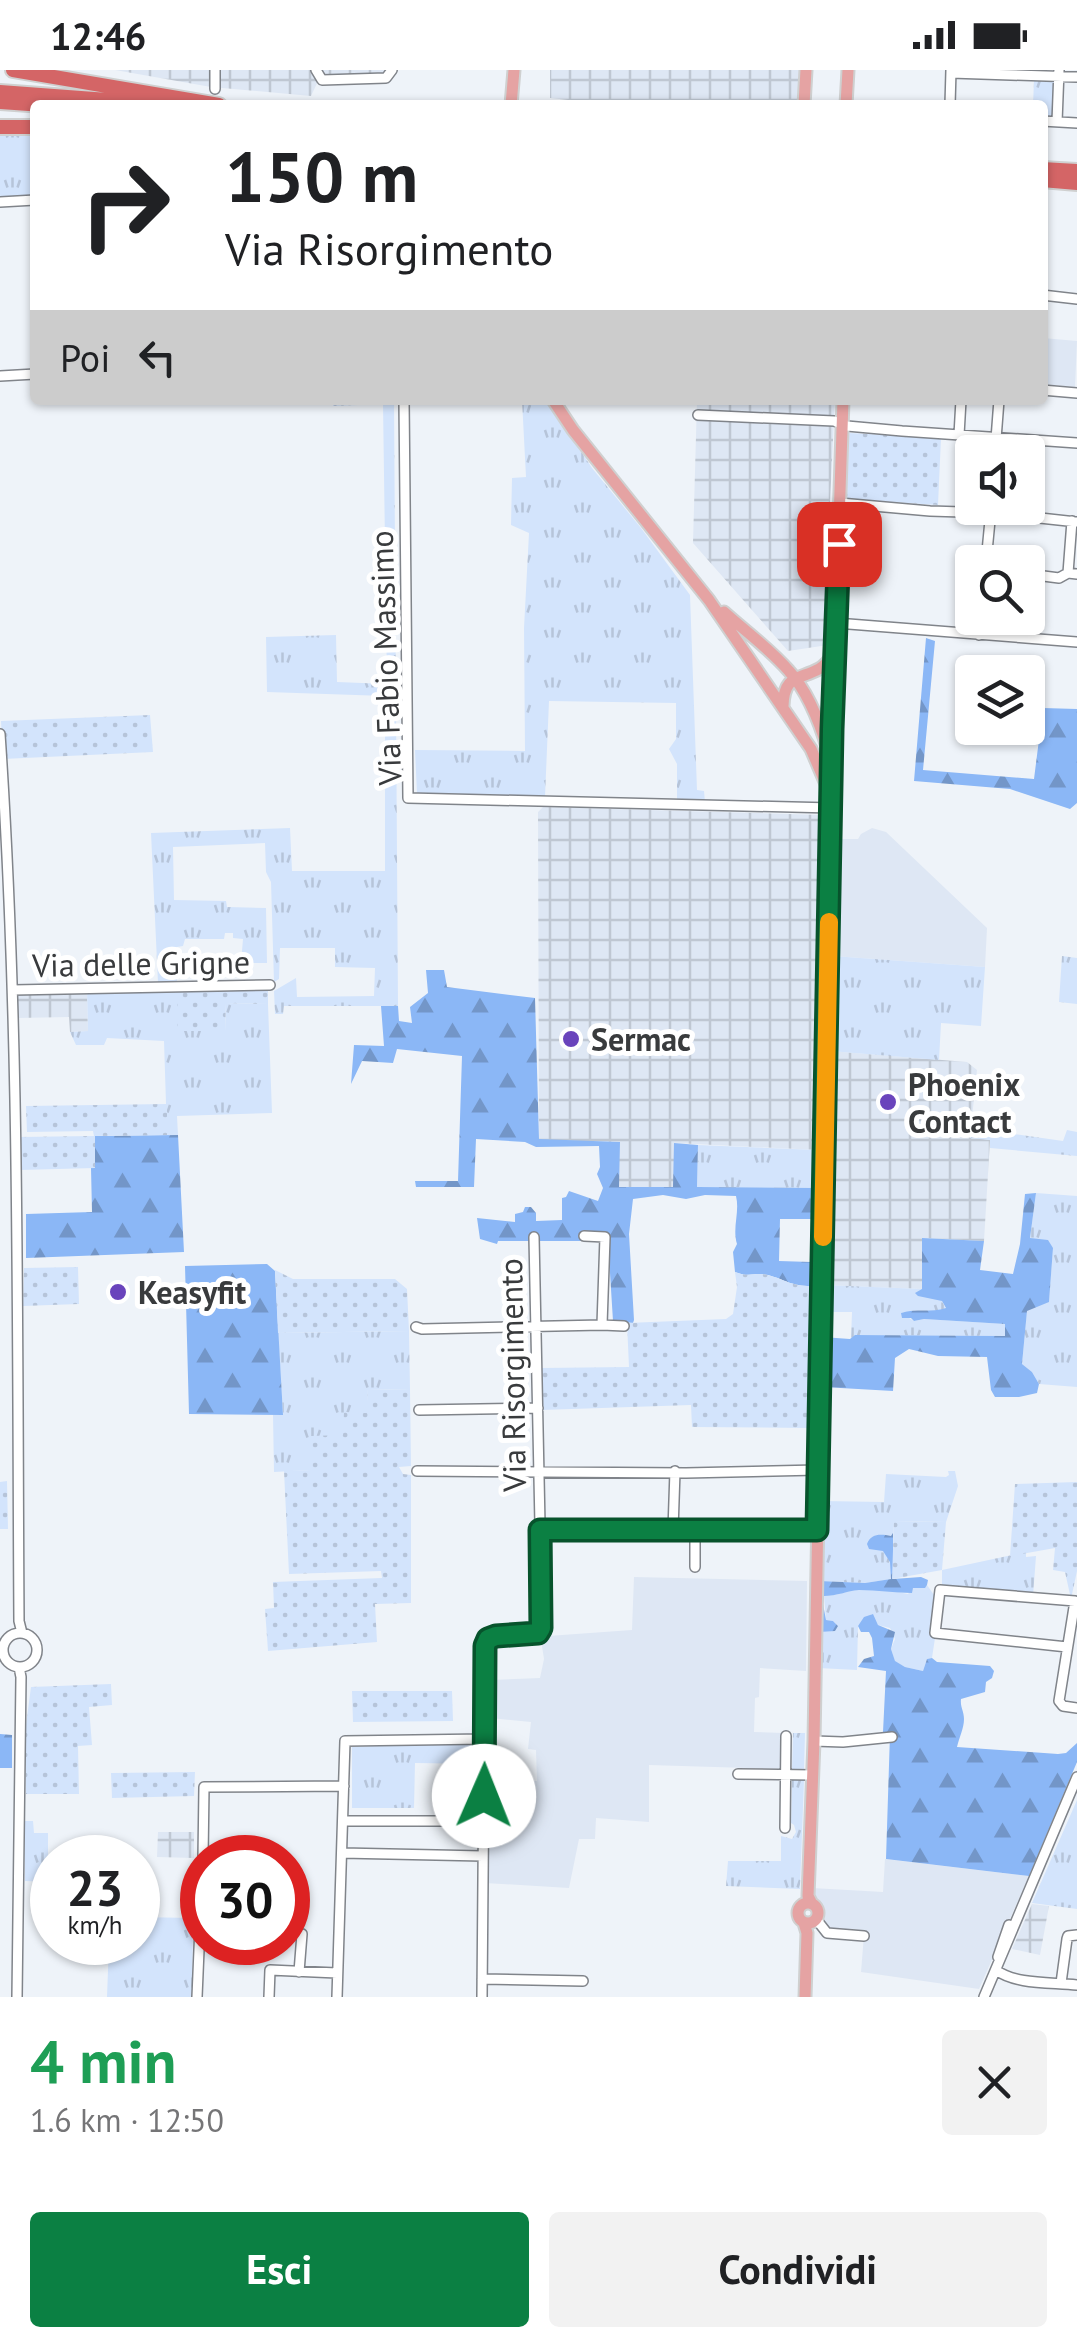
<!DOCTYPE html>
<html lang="it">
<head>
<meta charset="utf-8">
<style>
  body { margin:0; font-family:"PT Sans",sans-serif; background:#f2f2f2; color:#202124; height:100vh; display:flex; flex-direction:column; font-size:38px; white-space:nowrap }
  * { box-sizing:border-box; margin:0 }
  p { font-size:32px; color:#757577 }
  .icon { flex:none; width:55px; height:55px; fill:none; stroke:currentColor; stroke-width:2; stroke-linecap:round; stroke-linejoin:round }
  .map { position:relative; height:1927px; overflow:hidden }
  .panel { display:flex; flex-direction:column; background:#fff; flex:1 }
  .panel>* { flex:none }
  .hud { position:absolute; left:30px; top:30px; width:1018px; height:305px; border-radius:10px; box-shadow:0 2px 8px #0004; background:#fff; color:#202124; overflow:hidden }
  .fabs { position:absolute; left:955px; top:365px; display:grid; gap:20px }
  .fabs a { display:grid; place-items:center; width:90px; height:90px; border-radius:10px; background:#fff; box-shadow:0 2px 8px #0004; font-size:50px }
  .speed { position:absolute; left:30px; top:1765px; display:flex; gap:20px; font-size:50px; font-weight:700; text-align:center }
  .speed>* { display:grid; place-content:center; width:130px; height:130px; border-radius:50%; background:#fff; box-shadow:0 2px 8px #0004; line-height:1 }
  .speed small { font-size:25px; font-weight:400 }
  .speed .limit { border:15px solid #d22; background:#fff; color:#111 }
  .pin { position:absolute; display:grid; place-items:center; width:85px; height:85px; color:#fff; margin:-42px; border-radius:20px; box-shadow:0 5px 15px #0006 }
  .me { position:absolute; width:110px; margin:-55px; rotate:1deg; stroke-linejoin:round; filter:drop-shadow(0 0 8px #0008) }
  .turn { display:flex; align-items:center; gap:35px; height:210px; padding:0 30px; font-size:45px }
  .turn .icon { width:130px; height:130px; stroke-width:2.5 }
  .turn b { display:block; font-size:70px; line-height:85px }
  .then { display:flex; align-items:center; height:95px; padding:0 30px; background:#0003; gap:20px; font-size:38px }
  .round { display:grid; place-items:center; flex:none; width:105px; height:105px; border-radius:10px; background:#f2f2f2 }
  .headline { display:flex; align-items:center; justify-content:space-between; height:170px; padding:0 30px }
  h1 { font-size:60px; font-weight:800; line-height:75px; color:#1e9e55 }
  .cta { display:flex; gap:20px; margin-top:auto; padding:20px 30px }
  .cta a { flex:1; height:115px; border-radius:10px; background:#0b8043; color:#fff; font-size:40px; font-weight:800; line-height:115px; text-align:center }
  .cta a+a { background:#f2f2f2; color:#202124 }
  .status { display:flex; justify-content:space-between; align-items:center; height:70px; padding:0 50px; background:#fff; direction:ltr }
  .status svg { height:28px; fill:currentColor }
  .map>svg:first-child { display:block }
  .built { fill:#dee7f4 }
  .industrial { fill:url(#industrial-grid) }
  .grass { fill:url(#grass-tufts) }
  .forest { fill:url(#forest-firs) }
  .park { fill:url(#park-dots) }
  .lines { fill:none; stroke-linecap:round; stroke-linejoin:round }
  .minor-casing { stroke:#80848a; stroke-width:12 }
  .major-casing { stroke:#cfd0d0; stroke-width:15 }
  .highway-casing { stroke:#cfd0d0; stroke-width:18 }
  .minor { stroke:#fff; stroke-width:9 }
  .major { stroke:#e5a3a3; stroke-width:11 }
  .highway { stroke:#d46566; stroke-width:14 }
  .route-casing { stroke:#07532c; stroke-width:25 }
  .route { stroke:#0b8043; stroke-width:18 }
  .slow { stroke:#f59e0b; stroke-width:18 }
  .poi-dot { fill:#6a44bc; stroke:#fff; stroke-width:4 }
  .labels { text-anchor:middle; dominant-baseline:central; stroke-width:10; stroke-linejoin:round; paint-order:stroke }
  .street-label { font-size:32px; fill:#393b3d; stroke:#fff }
  .poi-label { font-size:32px; font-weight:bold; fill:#393b3d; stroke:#fff; text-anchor:start }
</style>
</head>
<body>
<div class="status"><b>12:46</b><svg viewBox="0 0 49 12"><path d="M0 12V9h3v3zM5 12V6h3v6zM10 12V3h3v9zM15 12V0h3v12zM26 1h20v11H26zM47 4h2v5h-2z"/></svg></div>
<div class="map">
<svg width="1077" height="1927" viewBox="0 0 1077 1927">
  <defs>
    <pattern id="industrial-grid" width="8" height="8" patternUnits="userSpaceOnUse" patternTransform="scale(2.5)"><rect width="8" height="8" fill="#dee7f4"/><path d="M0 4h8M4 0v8" fill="none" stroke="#bfc7d2"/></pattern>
    <pattern id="grass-tufts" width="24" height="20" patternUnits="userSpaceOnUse" patternTransform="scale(2.5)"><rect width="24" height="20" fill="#d3e4fc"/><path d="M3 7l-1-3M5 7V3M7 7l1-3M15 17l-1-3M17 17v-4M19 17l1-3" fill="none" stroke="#b6c4d9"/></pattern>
    <pattern id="forest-firs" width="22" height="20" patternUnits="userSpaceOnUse" patternTransform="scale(2.5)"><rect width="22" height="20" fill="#8bb7f6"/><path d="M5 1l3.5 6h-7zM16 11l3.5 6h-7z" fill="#7396c8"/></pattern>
    <pattern id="park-dots" width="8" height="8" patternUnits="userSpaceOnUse" patternTransform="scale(2.5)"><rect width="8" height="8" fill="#d3e4fc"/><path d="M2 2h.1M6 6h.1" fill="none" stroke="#b6c4d9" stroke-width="1.8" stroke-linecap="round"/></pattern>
  </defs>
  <rect width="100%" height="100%" fill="#eef3f9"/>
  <!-- built -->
  <path class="built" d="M 1043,268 L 1077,271 L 1075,317 L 1043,314 Z
    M 872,758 L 886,762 L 987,858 L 985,897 L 833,886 L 837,769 L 858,769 L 861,764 Z
    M 634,1507 L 807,1511 L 806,1601 L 760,1598 L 759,1627 L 755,1628 L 754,1662 L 783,1663 L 782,1699 L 649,1695 L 649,1752 L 596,1748 L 595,1769 L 579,1769 L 569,1818 L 485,1813 L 490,1710 L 537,1711 L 536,1680 L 528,1679 L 531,1652 L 490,1648 L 490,1610 L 540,1608 L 544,1589 L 541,1570 L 548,1566 L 632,1560 Z
    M 885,1789 L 1029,1806 L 979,1919 L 861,1902 L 864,1865 L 827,1860 L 819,1849 L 819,1840 L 812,1829 L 812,1818 L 883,1822 Z"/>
  <!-- industrial -->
  <path class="industrial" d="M 115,0 L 387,0 L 388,4 L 321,5 L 311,26 L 211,17 Z
    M 550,0 L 801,0 L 798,35 L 614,35 L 550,28 Z
    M 697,330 L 835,330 L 830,432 L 828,575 L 788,581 L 693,473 Z
    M 543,737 L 821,745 L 823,879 L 817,1080 L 675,1073 L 674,1117 L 619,1117 L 619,1072 L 539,1070 L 538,742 Z
    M 87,921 L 88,961 L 70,962 L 69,947 L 17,948 L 17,922 Z
    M 830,981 L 967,992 L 977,1000 L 970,1067 L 990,1070 L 984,1171 L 923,1168 L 922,1219 L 824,1215 Z
    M 158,1762 L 194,1762 L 194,1788 L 157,1787 Z
    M 1032,1834 L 1049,1836 L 1040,1885 L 1012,1879 Z"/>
  <!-- grass -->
  <path class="grass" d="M 1034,11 L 1055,11 L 1053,47 L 1043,46 L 1042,35 L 1033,35 Z
    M 35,63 L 35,127 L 0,129 L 0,64 Z
    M 333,330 L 394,330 L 398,936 L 284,936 L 283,944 L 275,944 L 274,921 L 296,908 L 297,927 L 374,926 L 375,898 L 335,897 L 335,878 L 280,878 L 279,909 L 274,912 L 271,812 L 266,802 L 265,773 L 173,777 L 174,830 L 226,831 L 227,837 L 266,838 L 267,893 L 241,893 L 243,869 L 233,868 L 233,863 L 225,863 L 224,869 L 185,869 L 183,876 L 177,877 L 177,913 L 158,913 L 151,763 L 290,758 L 292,801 L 385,801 L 385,626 L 267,622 L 266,567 L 336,565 L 337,612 L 387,614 L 383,334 L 333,336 Z
    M 522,330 L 547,330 L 592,398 L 641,458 L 690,525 L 697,720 L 704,721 L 705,732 L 677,730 L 677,694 L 669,679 L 676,669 L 676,633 L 549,631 L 545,727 L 417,724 L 415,680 L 525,681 L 524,558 L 529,463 L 511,455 L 512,408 L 526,407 Z
    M 833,886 L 985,897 L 981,956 L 941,953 L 939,990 L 830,981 Z
    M 1062,886 L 1077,888 L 1077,934 L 1059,932 Z
    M 87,921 L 177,921 L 178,961 L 225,961 L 226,933 L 268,934 L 272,1043 L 177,1046 L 178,1065 L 167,1065 L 164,971 L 107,968 L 104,975 L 76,975 L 70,962 L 88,961 Z
    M 971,1058 L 1063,1071 L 1067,1060 L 1077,1062 L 1077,1086 L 990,1078 L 990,1070 L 970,1068 Z
    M 698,1075 L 817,1080 L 816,1118 L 697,1117 Z
    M 1036,1123 L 1077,1126 L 1077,1317 L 1039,1314 L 1032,1302 L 1022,1294 L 1027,1240 L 1049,1231 L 1053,1178 L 1030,1168 Z
    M 824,1215 L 922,1219 L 942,1231 L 946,1239 C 931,1243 916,1238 901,1243 L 914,1251 L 924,1249 L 1005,1254 L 1005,1266 L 856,1265 L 851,1269 L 852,1242 L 823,1242 Z
    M 409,1261 L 410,1320 L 368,1319 L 367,1343 L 311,1400 L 274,1402 L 273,1345 L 283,1344 L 278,1263 Z
    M 948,1401 L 955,1401 L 958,1416 L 946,1452 L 894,1451 L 892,1509 L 865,1513 L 820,1511 L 822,1431 L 884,1432 L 886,1404 L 946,1407 L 949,1405 Z
    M 1026,1482 L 1026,1487 L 1036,1486 L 1033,1526 L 942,1520 L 942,1500 Z
    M 927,1515 L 934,1525 L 931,1566 L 935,1568 L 932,1588 L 927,1589 L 923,1601 L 905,1597 L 895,1592 L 891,1579 L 895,1569 L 890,1558 L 878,1555 L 872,1544 L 858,1556 L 857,1600 L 818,1598 L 819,1557 L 838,1556 L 833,1551 L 826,1550 L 824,1526 C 836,1526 846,1521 857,1520 C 873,1519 892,1520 908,1524 L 913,1518 L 924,1518 Z
    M 793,1663 L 805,1663 L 804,1700 L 792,1700 Z
    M 478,1671 L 479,1694 L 415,1693 L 414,1738 L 352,1738 L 352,1677 Z
    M 792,1709 L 804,1710 L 800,1819 L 726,1816 L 728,1791 L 781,1791 L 781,1766 L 792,1769 L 796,1762 L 794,1755 L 791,1753 Z
    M 1077,1730 L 1077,1839 L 1032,1833 Z
    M 24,1751 L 33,1751 L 34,1763 L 48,1763 L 48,1812 L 25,1811 Z
    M 138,1847 L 193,1848 L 192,1927 L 107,1927 L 109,1873 L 138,1872 Z"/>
  <!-- forest -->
  <path class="forest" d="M 926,568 L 935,571 L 923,700 L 1034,709 L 1043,638 L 1077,639 L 1077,733 L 1070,739 L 1010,719 L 914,711 Z
    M 426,900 L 444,900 L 447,917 L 535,928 L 539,1069 L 620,1072 L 619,1117 L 673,1117 L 674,1073 L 698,1075 L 697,1117 L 816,1118 L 815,1146 L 812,1149 L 780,1149 L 779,1191 L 811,1192 L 811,1216 C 791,1216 786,1210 768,1205 C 756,1202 749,1208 735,1202 L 733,1182 L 737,1174 C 732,1158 740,1142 736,1126 L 705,1125 L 686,1129 L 663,1125 L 633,1129 L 629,1164 L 634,1250 L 633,1253 L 613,1251 L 608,1171 L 498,1171 L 497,1174 L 480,1169 L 477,1148 L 515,1152 L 515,1144 L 523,1142 L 525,1137 L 531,1137 L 536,1143 L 536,1151 L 562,1150 L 562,1128 L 566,1127 L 569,1121 L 598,1131 L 603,1118 L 597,1104 L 600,1097 L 599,1076 L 536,1077 L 525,1072 L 476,1069 L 474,1117 L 416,1117 L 415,1111 L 458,1111 L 462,986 L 397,979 L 393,993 L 362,991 L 351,1014 L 354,975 L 384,976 L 381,936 L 398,936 L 399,951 L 412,953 L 410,937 L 428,923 Z
    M 178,1065 L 184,1182 L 26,1188 L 26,1144 L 92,1142 L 91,1098 L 95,1097 L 94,1066 Z
    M 1036,1123 L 1030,1168 L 1048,1170 L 1053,1178 L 1049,1232 L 1027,1241 L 1022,1294 L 1032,1302 L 1039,1314 L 1037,1323 L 1019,1327 L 995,1327 L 991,1320 L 987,1287 L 938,1286 L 909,1279 L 895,1288 L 893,1321 L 823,1317 L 822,1267 L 850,1269 L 855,1265 L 1005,1266 L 1005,1254 L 924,1249 L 914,1251 L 911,1248 L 902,1248 L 901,1243 C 916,1238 931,1243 946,1238 L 942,1231 L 918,1226 L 915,1223 L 922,1219 L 922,1168 L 984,1171 L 980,1200 L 1013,1204 L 1020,1174 L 1025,1124 Z
    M 267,1194 L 275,1201 L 283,1345 L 189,1344 L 185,1196 Z
    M 893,1463 L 893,1509 L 921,1507 L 928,1510 L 927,1515 L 925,1518 L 913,1518 L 912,1523 C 895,1523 877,1520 859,1520 C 847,1521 837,1526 824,1526 L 823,1534 L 826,1550 L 833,1551 L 838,1556 L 835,1561 L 819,1562 L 820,1511 L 865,1513 L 891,1509 L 890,1492 L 883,1481 L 869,1479 L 867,1474 C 871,1463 881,1464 891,1466 Z
    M 873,1544 L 878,1555 L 895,1562 L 891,1579 L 895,1591 L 905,1597 L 923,1601 L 927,1589 L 932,1588 L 937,1592 L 990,1596 L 994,1601 L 992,1608 L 986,1612 L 985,1622 L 961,1629 C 960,1637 964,1641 964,1649 C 964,1658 959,1668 957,1677 L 1058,1684 L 1066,1683 L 1077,1673 L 1077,1692 L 1029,1806 L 886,1789 L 890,1664 L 883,1662 L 886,1601 L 858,1597 L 864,1589 L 874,1586 L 872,1568 L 869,1562 L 861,1562 L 858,1556 L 864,1547 Z
    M 0,1664 L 12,1665 L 12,1698 L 0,1698 Z"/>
  <!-- park -->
  <path class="park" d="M 849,363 L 941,368 L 938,435 L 846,429 Z
    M 150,645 L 153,682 L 3,689 L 1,651 Z
    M 268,920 L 268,934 L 226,933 L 225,961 L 177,961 L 177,921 Z
    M 167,1034 L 167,1065 L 95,1066 L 95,1098 L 20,1100 L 19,1067 L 94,1066 L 93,1061 L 27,1062 L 26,1036 Z
    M 78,1197 L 79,1234 L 23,1236 L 24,1198 Z
    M 275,1200 L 293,1209 L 395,1209 L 407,1219 L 409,1261 L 278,1263 Z
    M 735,1202 C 749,1208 756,1202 768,1205 C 786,1210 791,1216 811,1216 L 810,1358 L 692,1357 L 691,1335 L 542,1340 L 541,1298 L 629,1297 L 627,1253 L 726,1249 L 733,1244 L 737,1217 Z
    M 368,1319 L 410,1320 L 411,1396 L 399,1397 L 403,1404 L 411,1405 L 411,1533 L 375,1534 L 377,1572 L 268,1581 L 265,1539 L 274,1538 L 273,1512 L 382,1508 L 381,1501 L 289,1504 L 284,1401 L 311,1400 L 311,1366 L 343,1365 L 344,1342 L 366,1343 Z
    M 7,1411 L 8,1459 L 0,1459 L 0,1412 Z
    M 1077,1412 L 1077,1501 L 1071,1529 L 1065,1502 L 1053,1500 L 1055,1478 L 1010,1486 L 1015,1414 Z
    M 894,1451 L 946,1452 L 942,1500 L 892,1509 Z
    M 111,1614 L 112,1635 L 89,1637 L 92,1675 L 78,1676 L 79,1724 L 26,1724 L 25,1662 L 31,1617 Z
    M 352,1621 L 452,1621 L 453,1651 L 353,1652 Z
    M 195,1702 L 194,1726 L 112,1728 L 111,1703 Z"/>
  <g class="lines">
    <defs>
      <path id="minor" d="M 215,0 L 215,19
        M 316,0 L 322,10 L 386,8 L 392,0
        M 951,3 L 1077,7
        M 950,35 L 951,0
        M 1042,51 L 1077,53
        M 1057,52 L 1059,0
        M 0,132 L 35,130
        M 1042,225 L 1077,229
        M 0,306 L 35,304
        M 1042,320 L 1077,323
        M 404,330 L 408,728 L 832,738
        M 698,345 L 834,351 L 847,356 L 902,361 L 1077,373
        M 959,365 L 961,330
        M 995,382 L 999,330
        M 840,433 L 930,441 L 994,443 L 1077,452
        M 986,492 L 991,440
        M 966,500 L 972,500
        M 1068,503 L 1072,451
        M 1028,504 L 1059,508 L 1068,503 L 1077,504
        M 836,553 L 1077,572
        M 979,565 L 981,548
        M 0,664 C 20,959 17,1255 19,1551 L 22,1563
        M 13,920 L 270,915
        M 602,1255 L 624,1256
        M 416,1257 L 422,1259 L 602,1255 L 605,1167 L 584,1166
        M 419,1340 L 538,1338
        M 417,1401 L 686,1403 L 818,1400
        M 540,1460 L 817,1460
        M 673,1460 L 675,1401
        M 695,1497 L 695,1460
        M3 1580a17 17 0 1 1 34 0a17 17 0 1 1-34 0Z
        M 1067,1577 L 935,1563 L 940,1520 L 1075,1531 L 1059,1631 L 1063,1636 L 1077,1638
        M 814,1671 L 843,1672 L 892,1667
        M 738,1704 L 812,1705
        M 344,1751 L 446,1751
        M 785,1758 L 786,1666
        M 342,1783 L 483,1786
        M 203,1788 L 204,1717 L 344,1716
        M 816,1849 L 827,1863 L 864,1866
        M 998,1887 L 1009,1855
        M 996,1900 C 1016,1915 1052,1912 1077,1915
        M 299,1902 L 302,1864
        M 482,1909 L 583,1911
        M 1061,1913 L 1067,1869 L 1068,1866 L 1077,1865
        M 17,1927 L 21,1607 L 19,1597
        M 197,1927 L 202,1809
        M 269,1927 L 270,1900 L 337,1903
        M 337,1927 L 345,1671 L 484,1669
        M 482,1927 L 485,1576 L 488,1569 L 496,1566 L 538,1563 L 542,1551 L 534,1167
        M 984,1927 L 1077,1707"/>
      <path id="major" d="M 511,35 L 514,0
        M 804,35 L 806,0
        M 846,35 L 848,0
        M 553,330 L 573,360 L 709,530 L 811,679 L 829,721
        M 724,542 C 745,561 770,579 789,601 C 808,622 820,653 828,680
        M 783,636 C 784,605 798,610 819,599 C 827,595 831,587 836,581
        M798 1843a10 10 0 1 1 20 0a10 10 0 1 1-20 0Z
        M 812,1834 L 808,1826 L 814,1671 L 831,694 L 843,330
        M 804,1853 L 807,1863 L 805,1927"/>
      <path id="highway" d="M 13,0 L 219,35
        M 0,22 L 175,35
        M 0,32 L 43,35
        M 0,57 L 35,57
        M 1042,99 L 1077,101
        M 1042,110 L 1077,113"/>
    </defs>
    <!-- minor casing -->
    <use href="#minor" class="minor-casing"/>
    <!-- major casing -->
    <use href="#major" class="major-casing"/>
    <!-- highway casing -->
    <use href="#highway" class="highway-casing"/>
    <!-- minor -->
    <use href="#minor" class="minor"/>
    <!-- major -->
    <use href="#major" class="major"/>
    <!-- highway -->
    <use href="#highway" class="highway"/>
  </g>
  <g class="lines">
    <defs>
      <path id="route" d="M 484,1726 L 485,1576 L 488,1569 L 496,1566 L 538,1563 L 541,1558 L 540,1460 L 817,1460 L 832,659 L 839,474"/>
    </defs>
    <!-- route casing -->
    <use href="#route" class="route-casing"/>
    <!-- route -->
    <use href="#route" class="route"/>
    <!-- slow -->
    <path class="slow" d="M 823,1167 L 829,852"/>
  </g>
  <!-- markers -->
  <g class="poi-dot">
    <circle cx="571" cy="969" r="10"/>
    <circle cx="888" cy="1032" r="10"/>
    <circle cx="118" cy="1222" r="10"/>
  </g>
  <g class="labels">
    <!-- street labels -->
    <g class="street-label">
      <text transform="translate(385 588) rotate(-92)">Via Fabio Massimo</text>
      <text transform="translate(141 893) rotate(-1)">Via delle Grigne</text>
      <text transform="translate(512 1305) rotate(-91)">Via Risorgimento</text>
    </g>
    <!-- poi labels -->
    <g class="poi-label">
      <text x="591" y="969">Sermac</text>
      <text x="908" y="1014">Phoenix<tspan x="908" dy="37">Contact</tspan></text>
      <text x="138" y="1222">Keasyfit</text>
    </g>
  </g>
</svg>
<div class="fabs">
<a><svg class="icon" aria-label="sound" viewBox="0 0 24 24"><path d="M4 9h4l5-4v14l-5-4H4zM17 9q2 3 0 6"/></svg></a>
<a><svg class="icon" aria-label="search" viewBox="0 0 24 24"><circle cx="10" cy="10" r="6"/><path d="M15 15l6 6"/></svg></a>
<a><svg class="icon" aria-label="layers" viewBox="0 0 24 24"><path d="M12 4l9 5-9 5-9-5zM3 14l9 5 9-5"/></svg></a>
</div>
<div class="speed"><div>23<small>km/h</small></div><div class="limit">30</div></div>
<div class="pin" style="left:839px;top:474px;background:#d93025"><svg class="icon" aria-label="arrive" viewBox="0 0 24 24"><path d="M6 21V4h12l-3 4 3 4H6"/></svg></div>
<svg class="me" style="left:484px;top:1726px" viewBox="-20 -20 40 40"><circle r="19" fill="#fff"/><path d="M0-13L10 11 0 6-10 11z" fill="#0b8043"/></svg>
<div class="hud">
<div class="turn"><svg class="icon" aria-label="right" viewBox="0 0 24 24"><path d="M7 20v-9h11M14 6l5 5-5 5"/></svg><div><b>150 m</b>Via Risorgimento</div></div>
<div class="then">Poi<svg class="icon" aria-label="left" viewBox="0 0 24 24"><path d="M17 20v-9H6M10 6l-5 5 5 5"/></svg></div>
</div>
</div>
<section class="panel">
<div class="headline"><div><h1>4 min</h1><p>1.6 km · 12:50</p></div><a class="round"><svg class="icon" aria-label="close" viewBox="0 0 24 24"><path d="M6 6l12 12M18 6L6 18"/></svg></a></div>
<div class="cta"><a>Esci</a><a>Condividi</a></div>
</section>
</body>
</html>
